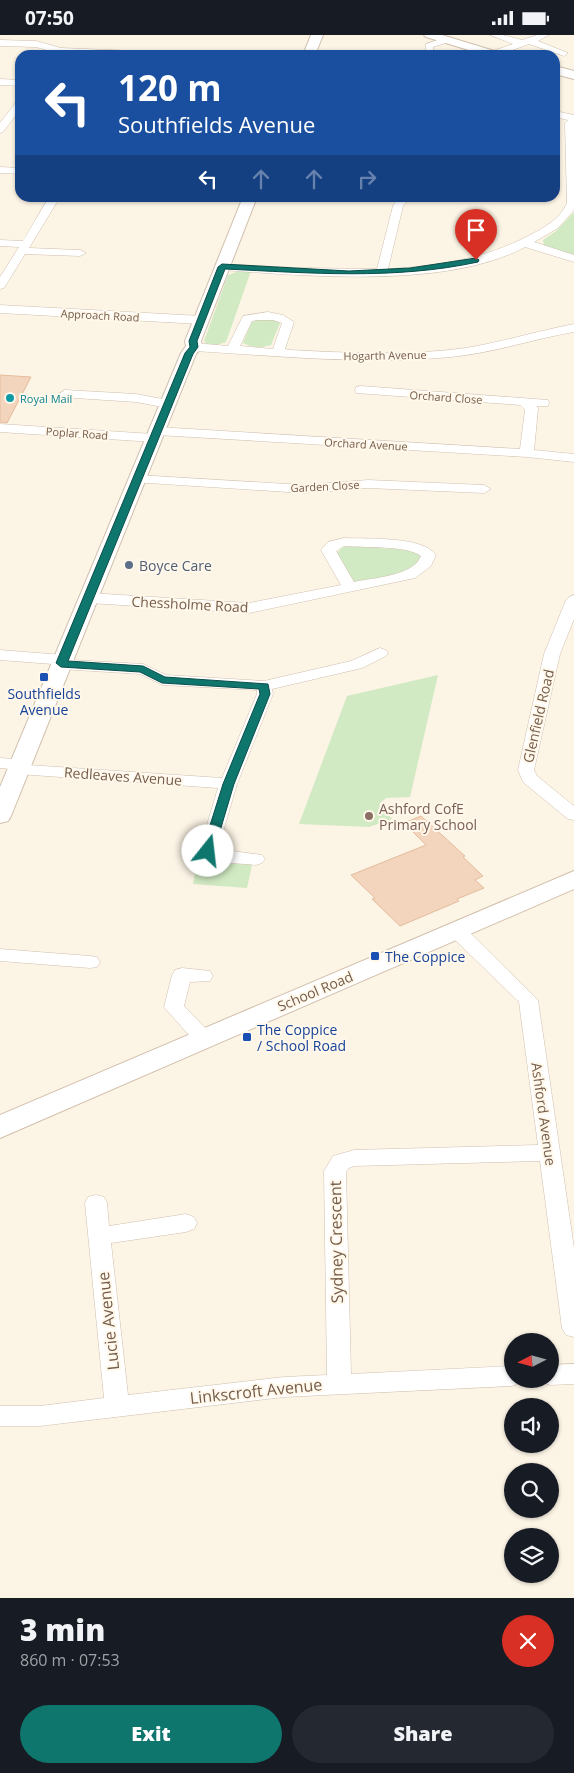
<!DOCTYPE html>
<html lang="en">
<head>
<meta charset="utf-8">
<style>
  body { margin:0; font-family:"Open Sans",sans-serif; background:#242831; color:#f1f3f6; height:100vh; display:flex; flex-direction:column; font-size:19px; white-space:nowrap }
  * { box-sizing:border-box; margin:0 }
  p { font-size:16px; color:#9ea1a6 }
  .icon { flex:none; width:28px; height:28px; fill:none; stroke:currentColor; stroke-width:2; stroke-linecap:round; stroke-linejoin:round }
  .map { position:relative; height:1563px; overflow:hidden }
  .details { display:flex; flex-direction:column; background:#171b24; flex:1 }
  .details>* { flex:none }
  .hud { position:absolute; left:15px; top:15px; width:545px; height:152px; border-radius:15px; box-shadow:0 1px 4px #0004; background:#1a4fa0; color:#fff; overflow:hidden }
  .needle { width:32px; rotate:264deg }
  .controls { position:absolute; left:504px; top:1298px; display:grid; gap:10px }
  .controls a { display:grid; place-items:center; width:55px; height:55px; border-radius:50%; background:#171b24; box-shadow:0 1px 4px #0004; font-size:25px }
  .pin { position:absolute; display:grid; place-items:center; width:42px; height:42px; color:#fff; margin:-51px -21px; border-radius:50% 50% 50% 0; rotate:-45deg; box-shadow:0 0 5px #0007 }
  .pin .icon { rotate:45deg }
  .me { position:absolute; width:55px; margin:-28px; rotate:16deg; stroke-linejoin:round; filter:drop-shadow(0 0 4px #0008) }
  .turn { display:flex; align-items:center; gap:18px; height:105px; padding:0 20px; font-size:22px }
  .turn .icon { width:65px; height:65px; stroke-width:2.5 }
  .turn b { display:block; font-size:35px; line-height:42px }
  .lanes { display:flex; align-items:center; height:48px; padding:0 20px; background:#0003; justify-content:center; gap:25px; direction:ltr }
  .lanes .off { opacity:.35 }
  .round { display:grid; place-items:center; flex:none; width:52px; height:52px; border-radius:26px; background:#242831 }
  .overview { display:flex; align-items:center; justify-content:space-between; height:85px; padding:0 20px }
  h1 { font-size:30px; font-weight:800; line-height:38px }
  .button { display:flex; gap:10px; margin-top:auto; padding:10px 20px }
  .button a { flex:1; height:58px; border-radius:30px; background:#0f766e; color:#fff; font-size:20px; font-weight:800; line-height:58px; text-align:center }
  .button a+a { background:#242831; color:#f1f3f6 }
  .status { display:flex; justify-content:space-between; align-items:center; height:35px; padding:0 25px; background:#171b24; direction:ltr }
  .status svg { height:14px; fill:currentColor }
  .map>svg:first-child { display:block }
  .green { fill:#d1eac3 }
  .building { fill:#f2d5bc; stroke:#e5bc9c }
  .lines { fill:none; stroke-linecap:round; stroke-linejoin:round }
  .minor-casing { stroke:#d0bfae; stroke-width:1 }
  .tertiary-casing { stroke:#d0bfae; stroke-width:2 }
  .secondary-casing { stroke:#d3bfab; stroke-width:2 }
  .minor { fill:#fff; fill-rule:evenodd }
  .tertiary { fill:#fff; fill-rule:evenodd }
  .secondary { fill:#fff; fill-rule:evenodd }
  .route { fill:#0f766e; stroke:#0a4d48 }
  .culture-dot { fill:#0f9aa8; stroke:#fff8eb; stroke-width:2 }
  .service-dot { fill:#5c6f8a; stroke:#fff8eb; stroke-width:2 }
  .transit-dot { fill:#1a4fb4; stroke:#fff8eb; stroke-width:2 }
  .education-dot { fill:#8d6e63; stroke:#fff8eb; stroke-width:2 }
  .labels { text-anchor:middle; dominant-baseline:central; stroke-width:4; stroke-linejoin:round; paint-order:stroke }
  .far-street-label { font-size:11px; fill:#755c4a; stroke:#fff8eb }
  .far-culture-label { font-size:11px; fill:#0d838f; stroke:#fff8eb; text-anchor:start }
  .service-label { font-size:14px; fill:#4e5e75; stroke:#fff8eb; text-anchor:start }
  .street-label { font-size:14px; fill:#755c4a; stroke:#fff8eb }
  .transit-label { font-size:14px; fill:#164399; stroke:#fff8eb; text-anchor:start }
  .education-label { font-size:14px; fill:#785e54; stroke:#fff8eb; text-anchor:start }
  .near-street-label { font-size:16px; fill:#755c4a; stroke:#fff8eb }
</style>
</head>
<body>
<div class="status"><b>07:50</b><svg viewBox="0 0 49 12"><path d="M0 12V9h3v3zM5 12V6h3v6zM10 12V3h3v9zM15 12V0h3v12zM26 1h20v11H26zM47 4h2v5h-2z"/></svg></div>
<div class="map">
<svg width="574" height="1563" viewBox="0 0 574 1563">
  <rect width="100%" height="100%" fill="#fcf4e5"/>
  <!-- green -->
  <path class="green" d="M 574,177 L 574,220 L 544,211 L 543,205 L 556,196 Z
    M 239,236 L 251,236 L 226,307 L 217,310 L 207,309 L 204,306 L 228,240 Z
    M 262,284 L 275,285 L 280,288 L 271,310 C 261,313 253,313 243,308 L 252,286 Z
    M 350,511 L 411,515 L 419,519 L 421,525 C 418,528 415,531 412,534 C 401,543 366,548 352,547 L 336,519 L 342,512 Z
    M 438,640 L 410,762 L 386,763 L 379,769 L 392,784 L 369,792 L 299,789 L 347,661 Z
    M 197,826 L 252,830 L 247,853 L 193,849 Z"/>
  <!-- building -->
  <path class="building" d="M 0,340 L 31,342 L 7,388 L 0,387 Z
    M 421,781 L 465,821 L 463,822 L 483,841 L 475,845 L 484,853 L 457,864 L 459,866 L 400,891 L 372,864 L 375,863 L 351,840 L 426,810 L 404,788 Z"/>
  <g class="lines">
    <defs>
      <path id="minor" d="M 490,0 L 503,0 L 522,5 L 537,0 L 549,0 L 538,6 L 568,18 L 564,21 L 529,9 L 499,20 L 489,20 L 490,17 L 513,9 Z
        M 446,2 L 450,5 L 449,7 L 433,12 L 433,20 L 425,20 L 426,9 Z
        M 0,5 L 36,6 L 61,13 L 158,17 L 162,20 L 61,19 L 36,12 L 0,11 Z
        M 0,44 L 20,45 L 20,51 L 0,50 Z
        M 20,65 L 20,75 L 3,97 L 0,98 L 0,88 L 17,66 Z
        M 555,76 L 574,80 L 574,175 L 558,193 L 534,207 L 574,220 L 574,227 L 525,212 C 447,254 309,241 222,235 L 216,232 L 222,229 L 302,233 L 377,234 L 393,171 L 399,162 L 410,162 L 403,171 L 388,234 C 438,231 485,224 530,200 C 544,193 560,184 567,168 L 565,88 L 568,85 L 555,82 Z
        M 0,132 L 20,133 L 20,139 L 0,138 Z
        M 49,162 L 60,162 L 29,213 L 80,215 L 86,218 L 80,221 L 25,219 L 4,253 L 0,254 L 0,242 L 19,212 L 0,211 L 0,205 L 23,206 Z
        M 0,270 L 201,281 L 207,285 L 201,289 L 0,278 Z
        M 268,277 L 283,280 L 294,287 L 285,314 L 290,315 C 349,318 408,321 466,313 C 502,307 538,296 574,289 L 574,297 C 533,304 493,318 451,322 C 366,330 280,321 194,316 L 188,312 L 194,308 L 228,311 L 243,281 ZM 257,285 L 273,285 L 282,288 L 273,314 L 240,311 L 252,286 Z
        M 361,351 L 548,365 L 549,368 L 548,371 L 537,371 L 538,374 L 534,415 L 574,419 L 574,427 L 527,422 L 158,400 L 161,403 L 154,407 L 0,397 L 0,389 L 153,399 L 150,396 L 157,392 L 520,414 L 525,375 L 520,370 L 356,358 L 355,355 L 356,352 Z
        M 65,355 L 136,359 L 173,366 L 174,369 L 168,373 L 136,367 L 60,362 L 59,359 Z
        M 137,440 L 304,450 L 368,445 L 484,450 L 491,454 L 484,458 L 368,453 L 304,458 L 132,447 L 130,444 L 132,441 Z
        M 344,503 C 367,504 423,501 436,520 L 431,531 L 415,543 L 249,578 L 89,568 L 84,566 L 81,563 L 84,560 L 89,558 L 249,568 L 341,550 L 321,515 L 328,507 ZM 344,511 C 364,513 407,510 421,521 C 414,541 372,543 354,547 L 336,516 Z
        M 574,560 L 574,584 L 560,619 L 534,735 L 537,741 L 574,771 L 574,785 L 568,784 L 523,747 L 518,735 L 544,619 L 566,565 L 569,562 Z
        M 380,613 L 386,615 L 388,618 L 386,621 L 362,633 L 272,654 L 273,659 L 237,749 L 218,814 L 262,820 L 265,824 L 262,828 L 256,830 C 241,828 207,829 199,816 L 218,753 L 18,739 L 12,738 L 10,734 L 0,733 L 0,723 L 26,725 L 28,730 L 222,743 L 257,659 L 257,655 L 163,650 L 140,639 L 61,634 L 55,632 L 53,629 L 0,625 L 0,615 L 63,620 L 69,622 L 71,625 L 143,629 L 166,640 L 264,646 L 351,626 Z
        M 456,889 L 463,891 L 538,965 L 574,1213 L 574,1302 L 566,1300 L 562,1293 L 540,1126 L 354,1131 L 349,1133 L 346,1137 L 351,1339 L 512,1331 L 512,1344 L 523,1344 L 520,1348 L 512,1351 L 284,1362 L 40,1391 L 0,1391 L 0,1371 L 40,1371 L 104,1363 L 85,1168 L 88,1162 L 96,1160 L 104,1162 L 107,1168 L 109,1191 L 186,1179 L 194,1182 L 197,1188 L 194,1194 L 186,1197 L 111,1208 L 128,1360 L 284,1342 L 327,1340 L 324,1136 L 333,1121 L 354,1115 L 538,1110 L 519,967 L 449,899 L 447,895 L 449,891 Z
        M 0,914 L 90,921 L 97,922 L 100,927 L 97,932 L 90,933 L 0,926 Z
        M 182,933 L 210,936 L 213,941 L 210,946 L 190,947 L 184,971 L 211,999 L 214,1004 L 211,1009 L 204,1011 L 197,1009 L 164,972 L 172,940 L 175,935 Z
        M 574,1329 L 574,1349 L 550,1350 L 542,1347 L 540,1344 L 550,1344 L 550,1330 Z"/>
      <path id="tertiary" d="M 311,0 L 323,0 L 315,20 L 303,20 Z
        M 424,0 L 442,0 L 501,18 L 503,20 L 485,20 L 426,2 Z
        M 555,31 L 574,36 L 574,44 L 555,39 Z
        M 243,162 L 257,162 L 201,306 L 202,312 L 196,319 L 11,781 L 8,786 L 0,788 L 0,752 L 181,318 L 186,311 L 185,306 Z"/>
      <path id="secondary" d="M 574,836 L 574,854 L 0,1103 L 0,1080 Z"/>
    </defs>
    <!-- minor casing -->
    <use href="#minor" class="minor-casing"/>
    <!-- tertiary casing -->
    <use href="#tertiary" class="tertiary-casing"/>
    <!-- secondary casing -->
    <use href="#secondary" class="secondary-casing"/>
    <!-- minor -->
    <use href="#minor" class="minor"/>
    <!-- tertiary -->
    <use href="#tertiary" class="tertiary"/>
    <!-- secondary -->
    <use href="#secondary" class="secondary"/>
  </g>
  <!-- route -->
  <path class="route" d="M 476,223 L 479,225 L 478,227 C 394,245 310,238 225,234 L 197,306 L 198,312 L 193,319 L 68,626 L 143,631 L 165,642 L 268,649 L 270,659 L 234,749 L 214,816 L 212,818 L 204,818 L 202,816 L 223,749 L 260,659 L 259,654 L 162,648 L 140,637 L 61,632 L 56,628 L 185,318 L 190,312 L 189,306 L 218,232 L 222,229 L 349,236 L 410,233 Z"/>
  <!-- markers -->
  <circle class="culture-dot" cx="10" cy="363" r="5"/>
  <circle class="service-dot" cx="129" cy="530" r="5"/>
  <g class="transit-dot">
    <rect x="39" y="637" width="10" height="10" rx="2.5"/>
    <rect x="370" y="916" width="10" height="10" rx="2.5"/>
    <rect x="242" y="997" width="10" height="10" rx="2.5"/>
  </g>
  <circle class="education-dot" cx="369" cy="781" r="5"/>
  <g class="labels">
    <!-- far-street labels -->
    <g class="far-street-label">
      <text transform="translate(100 280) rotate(3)">Approach Road</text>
      <text transform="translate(385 320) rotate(-1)">Hogarth Avenue</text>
      <text transform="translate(446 362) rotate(4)">Orchard Close</text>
      <text transform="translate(77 398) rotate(4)">Poplar Road</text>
      <text transform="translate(366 409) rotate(3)">Orchard Avenue</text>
      <text transform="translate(325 451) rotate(-3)">Garden Close</text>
    </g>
    <!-- far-culture labels -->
    <g class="far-culture-label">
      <text x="20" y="363">Royal Mail</text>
    </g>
    <!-- service labels -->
    <g class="service-label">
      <text x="139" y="530">Boyce Care</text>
    </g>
    <!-- street labels -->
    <g class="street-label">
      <text transform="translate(190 569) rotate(3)">Chessholme Road</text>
      <text transform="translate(538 681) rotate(-77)">Glenfield Road</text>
      <text transform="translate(123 741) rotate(4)">Redleaves Avenue</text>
      <text transform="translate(315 956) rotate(-23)">School Road</text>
      <text transform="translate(544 1079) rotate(82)">Ashford Avenue</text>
    </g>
    <!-- transit labels -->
    <g class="transit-label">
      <text x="44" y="658" text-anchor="middle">Southfields<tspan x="44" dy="16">Avenue</tspan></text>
      <text x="385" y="921">The Coppice</text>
      <text x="257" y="994">The Coppice<tspan x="257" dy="16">/ School Road</tspan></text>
    </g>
    <!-- education labels -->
    <g class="education-label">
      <text x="379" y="773">Ashford CofE<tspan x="379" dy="16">Primary School</tspan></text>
    </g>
    <!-- near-street labels -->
    <g class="near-street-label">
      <text transform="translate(336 1207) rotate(-91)">Sydney Crescent</text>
      <text transform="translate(108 1286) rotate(-96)">Lucie Avenue</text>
      <text transform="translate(256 1356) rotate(-6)">Linkscroft Avenue</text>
    </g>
  </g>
</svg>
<div class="controls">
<a><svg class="needle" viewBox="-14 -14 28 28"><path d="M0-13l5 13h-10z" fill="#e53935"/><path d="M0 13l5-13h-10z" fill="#9ea1a6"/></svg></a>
<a><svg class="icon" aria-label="sound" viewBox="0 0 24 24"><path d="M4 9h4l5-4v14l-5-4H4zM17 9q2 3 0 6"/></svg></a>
<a><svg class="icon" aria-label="search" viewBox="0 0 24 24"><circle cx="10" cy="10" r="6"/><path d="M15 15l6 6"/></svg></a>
<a><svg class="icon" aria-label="layers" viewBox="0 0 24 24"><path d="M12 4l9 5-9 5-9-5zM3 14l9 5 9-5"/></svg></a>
</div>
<div class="pin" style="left:476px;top:225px;background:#d93025"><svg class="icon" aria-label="arrive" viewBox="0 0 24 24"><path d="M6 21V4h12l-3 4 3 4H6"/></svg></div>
<svg class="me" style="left:208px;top:816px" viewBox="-20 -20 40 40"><circle r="19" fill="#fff"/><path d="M0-13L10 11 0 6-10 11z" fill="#0f766e"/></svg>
<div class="hud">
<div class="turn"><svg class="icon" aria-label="left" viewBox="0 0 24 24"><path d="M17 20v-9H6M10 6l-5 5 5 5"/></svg><div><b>120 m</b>Southfields Avenue</div></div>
<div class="lanes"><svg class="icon" aria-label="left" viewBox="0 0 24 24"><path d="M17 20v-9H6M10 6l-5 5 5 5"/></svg><svg class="icon off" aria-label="ahead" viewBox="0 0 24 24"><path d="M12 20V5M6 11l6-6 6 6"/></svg><svg class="icon off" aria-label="ahead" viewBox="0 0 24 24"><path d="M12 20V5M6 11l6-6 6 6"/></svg><svg class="icon off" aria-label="right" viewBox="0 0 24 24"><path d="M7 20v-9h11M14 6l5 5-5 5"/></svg></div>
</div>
</div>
<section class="details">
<div class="overview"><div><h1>3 min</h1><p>860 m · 07:53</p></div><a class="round" style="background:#d93025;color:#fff"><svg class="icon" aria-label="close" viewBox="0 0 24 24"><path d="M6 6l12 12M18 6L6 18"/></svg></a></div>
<div class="button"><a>Exit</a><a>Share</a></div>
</section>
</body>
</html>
